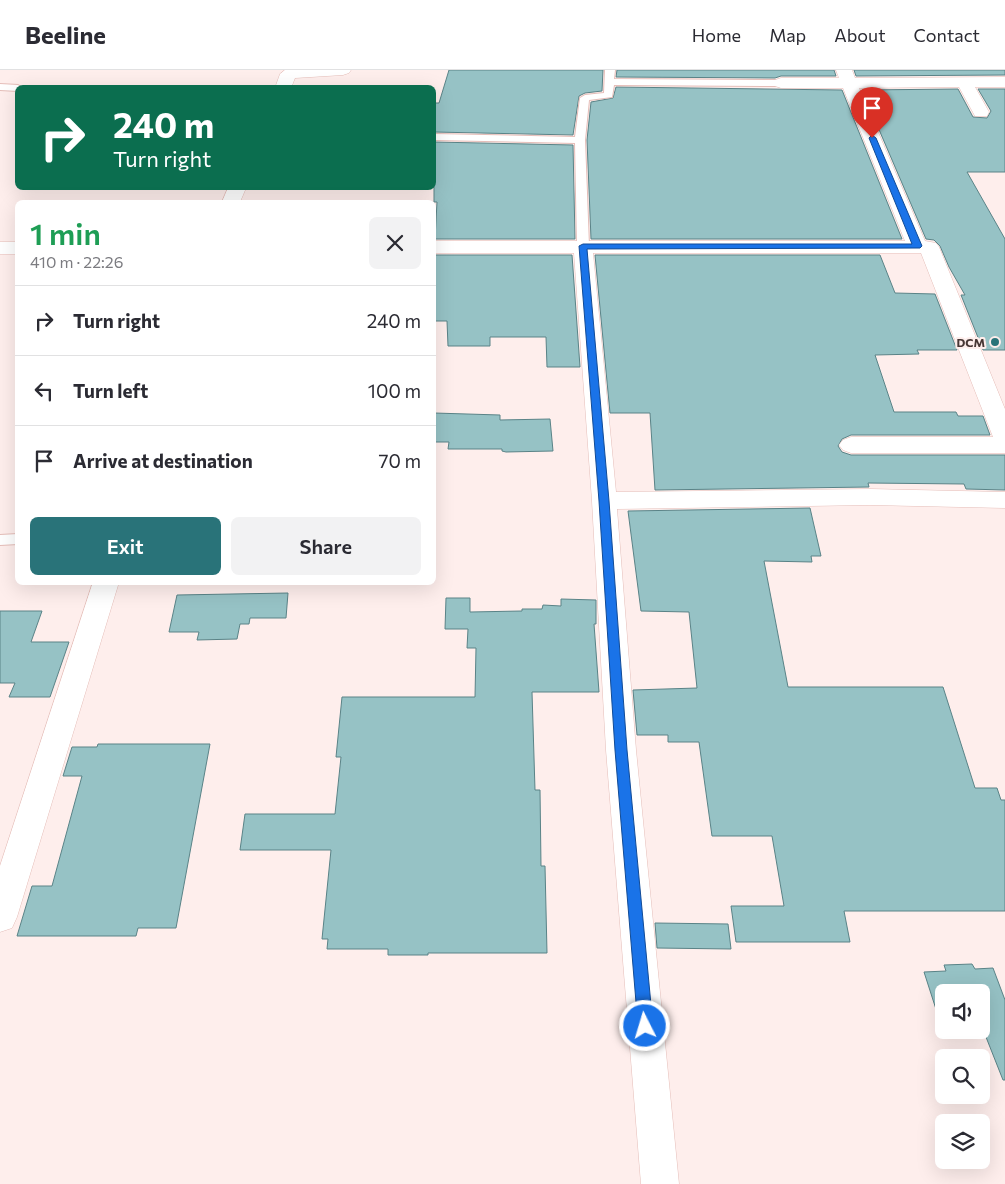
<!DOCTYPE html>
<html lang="en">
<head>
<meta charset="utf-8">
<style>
  body { margin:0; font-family:Commissioner,sans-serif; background:#f2f2f3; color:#2b2b33; height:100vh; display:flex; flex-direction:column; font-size:19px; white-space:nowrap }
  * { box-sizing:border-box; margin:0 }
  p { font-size:16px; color:#7c7c81 }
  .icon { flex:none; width:28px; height:28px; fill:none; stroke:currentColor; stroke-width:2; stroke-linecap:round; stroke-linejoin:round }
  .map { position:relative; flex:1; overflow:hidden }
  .drawer { position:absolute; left:15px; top:130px; width:421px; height:385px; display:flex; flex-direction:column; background:#fff; border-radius:8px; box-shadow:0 5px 20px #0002 }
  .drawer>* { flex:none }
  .top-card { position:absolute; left:15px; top:15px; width:421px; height:105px; border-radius:8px; box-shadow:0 5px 20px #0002; background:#0b6e4f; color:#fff; overflow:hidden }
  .fabs { position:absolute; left:935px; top:914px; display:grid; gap:10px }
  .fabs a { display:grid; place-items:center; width:55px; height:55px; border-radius:8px; background:#fff; box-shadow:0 5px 20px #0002; font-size:25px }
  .pin { position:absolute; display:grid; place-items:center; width:42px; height:42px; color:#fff; margin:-51px -21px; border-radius:50% 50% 50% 0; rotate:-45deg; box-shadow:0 0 5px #0007 }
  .pin .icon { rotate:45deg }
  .me { position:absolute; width:55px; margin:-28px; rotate:355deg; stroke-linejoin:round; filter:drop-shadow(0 0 4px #0008) }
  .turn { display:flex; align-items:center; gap:18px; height:105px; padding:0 15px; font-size:22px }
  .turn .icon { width:65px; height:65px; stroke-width:2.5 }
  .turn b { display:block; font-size:35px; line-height:42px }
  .round { display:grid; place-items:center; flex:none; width:52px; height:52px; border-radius:8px; background:#f2f2f3 }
  .summary { display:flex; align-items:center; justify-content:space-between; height:85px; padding:0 15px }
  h1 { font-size:30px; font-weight:600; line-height:38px; color:#1e9e55 }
  .cta { display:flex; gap:10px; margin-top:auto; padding:10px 15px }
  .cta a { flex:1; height:58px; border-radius:8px; background:#297379; color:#fff; font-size:20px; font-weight:600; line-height:58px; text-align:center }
  .cta a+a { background:#f2f2f3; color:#2b2b33 }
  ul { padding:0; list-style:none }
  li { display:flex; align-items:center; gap:15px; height:70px; padding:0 15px; border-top:1px solid #e1e1e2 }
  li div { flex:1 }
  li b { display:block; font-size:19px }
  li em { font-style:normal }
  header { display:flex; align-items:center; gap:30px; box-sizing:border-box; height:70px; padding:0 25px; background:#fff; border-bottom:1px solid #e1e1e2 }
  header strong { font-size:24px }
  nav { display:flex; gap:28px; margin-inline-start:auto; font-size:18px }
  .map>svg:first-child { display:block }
  .building { fill:#96c2c5; stroke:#5a8387; fill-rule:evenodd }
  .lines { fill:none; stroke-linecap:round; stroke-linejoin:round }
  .service-casing { stroke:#e5beb9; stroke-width:2 }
  .minor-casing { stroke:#e5beb9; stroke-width:1 }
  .service { fill:#fff; fill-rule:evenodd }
  .minor { fill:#fff; fill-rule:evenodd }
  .route { fill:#1a73e8; stroke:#114b97 }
  .poi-dot { fill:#297379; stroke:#feeeec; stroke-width:2 }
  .labels { text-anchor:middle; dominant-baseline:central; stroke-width:4; stroke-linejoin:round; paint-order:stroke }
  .far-poi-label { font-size:12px; font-weight:bold; fill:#473735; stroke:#feeeec; text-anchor:end }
</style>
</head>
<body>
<header>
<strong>Beeline</strong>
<nav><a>Home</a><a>Map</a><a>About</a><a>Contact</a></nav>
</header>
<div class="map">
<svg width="1005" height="1114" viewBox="0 0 1005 1114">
  <rect width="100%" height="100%" fill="#feeeec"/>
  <!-- building -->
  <path class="building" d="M 449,0 L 603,0 L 602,21 L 585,23 L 579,26 L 573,65 L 434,62 L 434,33 L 439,33 Z
    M 617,0 L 834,0 L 836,6 L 781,6 L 775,8 L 616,7 Z
    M 854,0 L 1005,0 L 1005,5 L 856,6 Z
    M 616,17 L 842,20 L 902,169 L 591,169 L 587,70 L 591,32 L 613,28 Z
    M 958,19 L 973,47 L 987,48 L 991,41 L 978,19 L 1005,19 L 1005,102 L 967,102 L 1005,169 L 1005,280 L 983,280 L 961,225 L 965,225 L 949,197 L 940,176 L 934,170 L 926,169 L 862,20 Z
    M 434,72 L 573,75 L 575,169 L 435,169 L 437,132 L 434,132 Z
    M 434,185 L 572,185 L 580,297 L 547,297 L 546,267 L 490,267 L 490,276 L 448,276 L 447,251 L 434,251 Z
    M 595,185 L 880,185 L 895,223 L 935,224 L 957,280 L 917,280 L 919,284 L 875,285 L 894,342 L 956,342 L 958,346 L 983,346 L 990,365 L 851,365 L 842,369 L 838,376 L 842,382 L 851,385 L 1005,385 L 1005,420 L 966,419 L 964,414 L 868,413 L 869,417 L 655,420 L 650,343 L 610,343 Z
    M 434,343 L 500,345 L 500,350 L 550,349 L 553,381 L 506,382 L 502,381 L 502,379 L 448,379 L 449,372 L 434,372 Z
    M 810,438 L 821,486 L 811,486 L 812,492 L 764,491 L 788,617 L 943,617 L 975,718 L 997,718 L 1001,730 L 1005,730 L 1005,841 L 844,841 L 850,872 L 736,872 L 731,836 L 784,836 L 772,766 L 712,766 L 699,672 L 668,672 L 668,665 L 637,665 L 633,620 L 697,618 L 689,542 L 641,541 L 628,441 Z
    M 288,523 L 286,548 L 250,548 L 249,554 L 240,554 L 237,569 L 197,570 L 199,562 L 169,562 L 177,525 Z
    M 446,528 L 470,528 L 470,542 L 522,541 L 522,539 L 542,539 L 543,535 L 561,536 L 561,529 L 596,530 L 596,554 L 594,554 L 599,622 L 532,622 L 535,720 L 540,720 L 541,796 L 545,796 L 547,883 L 428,883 L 428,885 L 388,885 L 388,879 L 327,879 L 328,869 L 322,869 L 331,780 L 240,780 L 245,744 L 335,744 L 341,687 L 336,687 L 342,627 L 475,627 L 476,578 L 467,578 L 468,559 L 445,559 Z
    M 0,541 L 42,541 L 31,572 L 69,572 L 50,627 L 9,627 L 15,613 L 0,613 Z
    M 98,674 L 210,674 L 176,858 L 138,858 L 136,866 L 17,866 L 32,816 L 52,816 L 82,706 L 63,706 L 72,677 L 97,677 Z
    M 655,853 L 728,854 L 731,879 L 657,878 Z
    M 972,894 L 975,899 L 993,898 L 1005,930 L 1005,1010 L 1003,1010 L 984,962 L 944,964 L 924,902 L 946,901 L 944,895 ZM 944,922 L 981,922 L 981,960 L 944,960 Z"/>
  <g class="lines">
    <defs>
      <path id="service" d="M 605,0 L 615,0 L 614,9 L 781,10 L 786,13 L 781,16 L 614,15 L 612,27 L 589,30 L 585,70 L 589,176 L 583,179 L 577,176 L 575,73 L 434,70 L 434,64 L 575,67 L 580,28 L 585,25 L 604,23 Z
        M 0,14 L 18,15 L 22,18 L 18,18 L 18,21 L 0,20 Z
        M 18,464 L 18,474 L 0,475 L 0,465 Z"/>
      <path id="minor" d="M 285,0 L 351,0 L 349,3 L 343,5 L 295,8 L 291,18 L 275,18 L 280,4 Z
        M 836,0 L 852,0 L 855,8 L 1005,7 L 1005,17 L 975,17 L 989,42 L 987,46 L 975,46 L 959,17 L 859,18 L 925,171 L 936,173 L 939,177 L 1005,339 L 1005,383 L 851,383 L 843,380 L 839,375 L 843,370 L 851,367 L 993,367 L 921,183 L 593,183 L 616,422 L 870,419 L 1005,422 L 1005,438 L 870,435 L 617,439 L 636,680 L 679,1114 L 641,1114 L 606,680 L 592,431 L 574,183 L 434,183 L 434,171 L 905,171 L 843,18 L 781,18 L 775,16 L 773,13 L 775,10 L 781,8 L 839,8 Z
        M 228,118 L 246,118 L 240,132 L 222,132 Z
        M 0,172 L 18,172 L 18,184 L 0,184 Z
        M 93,512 L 119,512 L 17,847 L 12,858 L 0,862 L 0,796 Z"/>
    </defs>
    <!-- service casing -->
    <use href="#service" class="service-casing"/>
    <!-- minor casing -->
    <use href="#minor" class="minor-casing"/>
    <!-- service -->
    <use href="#service" class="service"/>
    <!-- minor -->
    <use href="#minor" class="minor"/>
  </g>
  <!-- route -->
  <path class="route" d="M 872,65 L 876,68 L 922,176 L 920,178 L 587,179 L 609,431 L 627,680 L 653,956 L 651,961 L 645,963 L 640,961 L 638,956 L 615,680 L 599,431 L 579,176 L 583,174 L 912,174 L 869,68 Z"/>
  <!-- markers -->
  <circle class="poi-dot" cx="995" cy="272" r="5"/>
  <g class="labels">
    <!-- far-poi labels -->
    <g class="far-poi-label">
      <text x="985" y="272">DCM</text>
    </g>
  </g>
</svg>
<div class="fabs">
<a><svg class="icon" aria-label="sound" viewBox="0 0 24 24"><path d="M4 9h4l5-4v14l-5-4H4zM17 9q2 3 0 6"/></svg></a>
<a><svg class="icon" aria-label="search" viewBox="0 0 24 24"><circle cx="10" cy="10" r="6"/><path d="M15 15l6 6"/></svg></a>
<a><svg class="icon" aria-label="layers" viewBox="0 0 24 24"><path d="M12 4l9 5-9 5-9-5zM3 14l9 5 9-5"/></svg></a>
</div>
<div class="pin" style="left:872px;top:68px;background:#d93025"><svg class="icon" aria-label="arrive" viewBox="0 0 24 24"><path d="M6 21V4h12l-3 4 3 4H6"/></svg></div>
<svg class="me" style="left:645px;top:956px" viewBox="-20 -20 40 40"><circle r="17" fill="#1a73e8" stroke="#fff" stroke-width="3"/><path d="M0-11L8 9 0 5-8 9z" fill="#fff"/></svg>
<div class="top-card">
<div class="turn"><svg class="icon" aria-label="right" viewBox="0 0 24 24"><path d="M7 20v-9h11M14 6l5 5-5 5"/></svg><div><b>240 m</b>Turn right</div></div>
</div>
<section class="drawer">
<div class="summary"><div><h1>1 min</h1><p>410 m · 22:26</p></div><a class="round"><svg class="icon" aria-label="close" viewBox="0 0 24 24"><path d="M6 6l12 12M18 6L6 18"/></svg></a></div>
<ul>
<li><svg class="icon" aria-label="right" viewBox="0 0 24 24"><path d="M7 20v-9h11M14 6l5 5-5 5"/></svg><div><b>Turn right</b></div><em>240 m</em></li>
<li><svg class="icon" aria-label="left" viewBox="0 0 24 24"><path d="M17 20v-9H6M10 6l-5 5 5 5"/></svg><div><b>Turn left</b></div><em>100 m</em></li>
<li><svg class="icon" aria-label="arrive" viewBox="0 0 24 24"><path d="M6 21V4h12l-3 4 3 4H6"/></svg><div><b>Arrive at destination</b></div><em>70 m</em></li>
</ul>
<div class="cta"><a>Exit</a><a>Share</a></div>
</section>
</div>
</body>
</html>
